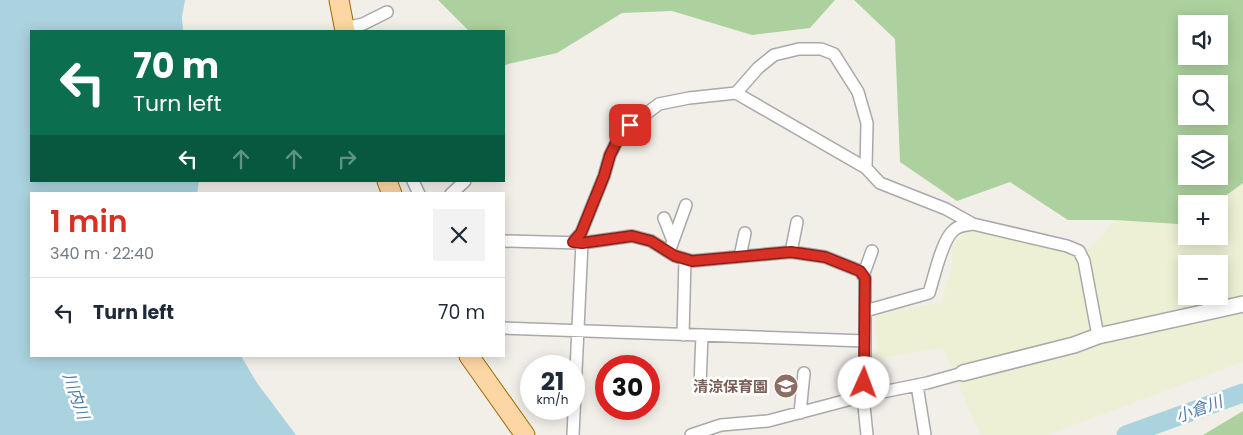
<!DOCTYPE html>
<html lang="en">
<head>
<meta charset="utf-8">
<style>
  body { margin:0; font-family:Poppins,"Noto Sans JP",sans-serif; background:#f2f2f3; color:#1f2937; height:100vh; display:flex; flex-direction:column; font-size:19px; white-space:nowrap }
  * { box-sizing:border-box; margin:0 }
  p { font-size:16px; color:#747a83 }
  .icon { flex:none; width:28px; height:28px; fill:none; stroke:currentColor; stroke-width:2; stroke-linecap:round; stroke-linejoin:round }
  .map { position:relative; flex:1; overflow:hidden }
  .drawer { position:absolute; left:30px; top:192px; width:475px; height:165px; display:flex; flex-direction:column; background:#fff; border-radius:0px; box-shadow:0 2px 12px #0003 }
  .drawer>* { flex:none }
  .hud { position:absolute; left:30px; top:30px; width:475px; height:152px; border-radius:0px; box-shadow:0 2px 12px #0003; background:#0b6e4f; color:#fff; overflow:hidden }
  .tools { position:absolute; left:1178px; top:15px; display:grid; gap:10px }
  .tools a { display:grid; place-items:center; width:50px; height:50px; border-radius:0px; background:#fff; box-shadow:0 2px 12px #0003; font-size:25px }
  .speed { position:absolute; left:520px; top:355px; display:flex; gap:10px; font-size:25px; font-weight:700; text-align:center }
  .speed>* { display:grid; place-content:center; width:65px; height:65px; border-radius:50%; background:#fff; box-shadow:0 2px 12px #0003; line-height:1 }
  .speed small { font-size:12px; font-weight:400 }
  .speed .limit { border:8px solid #d22; background:#fff; color:#111 }
  .pin { position:absolute; display:grid; place-items:center; width:42px; height:42px; color:#fff; margin:-21px; border-radius:10px; box-shadow:0 2px 8px #0006 }
  .me { position:absolute; width:55px; margin:-28px; rotate:2deg; stroke-linejoin:round; filter:drop-shadow(0 0 4px #0008) }
  .turn { display:flex; align-items:center; gap:18px; height:105px; padding:0 20px; font-size:22px }
  .turn .icon { width:65px; height:65px; stroke-width:2.5 }
  .turn b { display:block; font-size:35px; line-height:42px }
  .lanes { display:flex; align-items:center; height:48px; padding:0 20px; background:#0003; justify-content:center; gap:25px; direction:ltr }
  .lanes .off { opacity:.35 }
  .round { display:grid; place-items:center; flex:none; width:52px; height:52px; border-radius:0px; background:#f2f2f3 }
  .head { display:flex; align-items:center; justify-content:space-between; height:85px; padding:0 20px }
  h1 { font-size:30px; font-weight:600; line-height:38px; color:#d93025 }
  ul { padding:0; list-style:none }
  li { display:flex; align-items:center; gap:15px; height:70px; padding:0 20px; border-top:1px solid #e0e1e3 }
  li div { flex:1 }
  li b { display:block; font-size:19px }
  li em { font-style:normal }
  .map>svg:first-child { display:block }
  .farmland { fill:#eef0d5; fill-rule:evenodd }
  .forest { fill:#add19e; fill-rule:evenodd }
  .water { fill:#aad3df }
  .lines { fill:none; stroke-linecap:round; stroke-linejoin:round }
  .river { stroke:#aad3df; stroke-width:19 }
  .minor-casing { stroke:#a9a9a9; stroke-width:14 }
  .tertiary-casing { stroke:#a9a9a9; stroke-width:18 }
  .primary-casing { stroke:#a06b00; stroke-width:21 }
  .minor { stroke:#fff; stroke-width:11 }
  .tertiary { stroke:#fff; stroke-width:15 }
  .primary { stroke:#fcd6a4; stroke-width:19 }
  .route-casing { stroke:#8d1f18; stroke-width:12 }
  .route { stroke:#d93025; stroke-width:9 }
  .labels { text-anchor:middle; dominant-baseline:central; stroke-width:5; stroke-linejoin:round; paint-order:stroke }
  .education-label { font-size:15px; font-weight:bold; fill:#785e54; stroke:#fff; text-anchor:end }
  .water-label { font-size:16px; font-style:italic; fill:#4a7aab; stroke:#fff }
</style>
</head>
<body>
<div class="map">
<svg width="1243" height="435" viewBox="0 0 1243 435">
  <rect width="100%" height="100%" fill="#f2efe9"/>
  <!-- farmland -->
  <path class="farmland" d="M 1243,183 L 1243,362 L 1047,435 L 980,435 L 943,348 L 877,359 L 876,315 L 941,302 L 952,265 L 952,246 L 969,227 L 1090,249 L 1115,220 L 1178,223 L 1186,219 L 1186,236 L 1219,236 L 1219,204 L 1212,204 L 1224,197 ZM 1186,264 L 1219,264 L 1219,296 L 1186,296 Z"/>
  <!-- forest -->
  <path class="forest" d="M 438,0 L 835,0 L 810,28 L 752,35 L 672,11 L 622,13 L 557,53 L 504,65 L 504,31 L 469,31 Z
    M 854,0 L 1243,0 L 1243,183 L 1224,197 L 1212,204 L 1186,204 L 1186,219 L 1178,224 L 1115,220 L 1068,220 L 1010,182 L 957,201 L 900,162 L 895,39 ZM 1186,24 L 1219,24 L 1219,56 L 1186,56 ZM 1186,84 L 1219,84 L 1219,116 L 1186,116 ZM 1186,144 L 1219,144 L 1219,176 L 1186,176 Z
    M 1243,411 L 1243,435 L 1203,435 Z"/>
  <!-- water -->
  <path class="water" d="M 0,0 L 185,0 L 182,17 L 183,31 L 31,31 L 31,181 L 199,181 L 197,194 L 31,194 L 31,356 L 241,356 L 257,383 L 296,435 L 0,435 Z"/>
  <g class="lines">
    <!-- river -->
    <path class="river" d="M 1126,435 L 1243,393"/>
    <defs>
      <path id="minor" d="M 344,28 L 363,24 L 387,12
        M 736,93 L 758,68 L 774,55 L 799,49 L 821,49 L 834,54 L 858,92 L 867,123 L 866,168
        M 413,181 L 419,194
        M 451,194 L 465,181
        M 664,218 L 673,241
        M 504,241 L 582,243 L 632,236 L 651,241 L 675,256 L 692,261 L 791,252 L 825,257 L 860,271 L 865,278 L 865,371 L 863,396 L 867,435
        M 573,242 L 581,233 L 604,176 L 610,155 L 618,139 L 631,125 L 659,104 L 689,98 L 736,93 L 866,168 L 880,183 L 946,209 L 973,224 L 1067,246 L 1079,251 L 1084,261 L 1098,336
        M 669,252 L 686,205
        M 791,252 L 797,222
        M 740,256 L 745,233
        M 863,276 L 872,251
        M 865,311 L 929,293 C 934,278 942,239 954,230 C 959,225 966,225 973,224
        M 504,328 L 865,341
        M 683,335 L 685,259
        M 700,385 L 702,335
        M 917,385 L 925,435
        M 800,413 L 804,373
        M 573,435 L 582,243
        M 691,435 L 721,425 L 768,421 L 863,396 L 927,383 L 963,373"/>
      <path id="tertiary" d="M 963,373 L 1074,345 L 1098,336 L 1243,304"/>
      <path id="primary" d="M 339,0 L 345,31
        M 387,181 L 392,194
        M 469,356 L 525,435"/>
    </defs>
    <!-- minor casing -->
    <use href="#minor" class="minor-casing"/>
    <!-- tertiary casing -->
    <use href="#tertiary" class="tertiary-casing"/>
    <!-- primary casing -->
    <use href="#primary" class="primary-casing"/>
    <!-- minor -->
    <use href="#minor" class="minor"/>
    <!-- tertiary -->
    <use href="#tertiary" class="tertiary"/>
    <!-- primary -->
    <use href="#primary" class="primary"/>
  </g>
  <g class="lines">
    <defs>
      <path id="route" d="M 630,125 L 618,139 L 610,155 L 604,176 L 581,233 L 573,242 L 582,243 L 632,236 L 651,241 L 675,256 L 692,261 L 791,252 L 825,257 L 860,271 L 865,278 L 864,383"/>
    </defs>
    <!-- route casing -->
    <use href="#route" class="route-casing"/>
    <!-- route -->
    <use href="#route" class="route"/>
  </g>
  <!-- icons -->
  <defs>
    <symbol id="school-disc" viewBox="-11 -11 22 22"><circle r="9.5" fill="#8d6e63" stroke="#fff"/><path d="M0-5L7-2L0 1L-7-2ZM-4 1L0 2.5L4 1V4Q0 6-4 4Z" fill="#fff"/></symbol>
  </defs>
  <g fill-rule="evenodd">
    <use href="#school-disc" x="772" y="372" width="28" height="28"/>
  </g>
  <g class="labels">
    <!-- education labels -->
    <g class="education-label">
      <text x="768" y="386">清涼保育園</text>
    </g>
    <!-- water labels -->
    <g class="water-label">
      <text transform="translate(76 396) rotate(71)">川内川</text>
      <text transform="translate(1199 409) rotate(-20)">小倉川</text>
    </g>
  </g>
</svg>
<div class="tools">
<a><svg class="icon" aria-label="sound" viewBox="0 0 24 24"><path d="M4 9h4l5-4v14l-5-4H4zM17 9q2 3 0 6"/></svg></a>
<a><svg class="icon" aria-label="search" viewBox="0 0 24 24"><circle cx="10" cy="10" r="6"/><path d="M15 15l6 6"/></svg></a>
<a><svg class="icon" aria-label="layers" viewBox="0 0 24 24"><path d="M12 4l9 5-9 5-9-5zM3 14l9 5 9-5"/></svg></a>
<a>+</a>
<a>−</a>
</div>
<div class="speed"><div>21<small>km/h</small></div><div class="limit">30</div></div>
<div class="pin" style="left:630px;top:125px;background:#d93025"><svg class="icon" aria-label="arrive" viewBox="0 0 24 24"><path d="M6 21V4h12l-3 4 3 4H6"/></svg></div>
<svg class="me" style="left:864px;top:383px" viewBox="-20 -20 40 40"><circle r="19" fill="#fff"/><path d="M0-13L10 11 0 6-10 11z" fill="#d93025"/></svg>
<div class="hud">
<div class="turn"><svg class="icon" aria-label="left" viewBox="0 0 24 24"><path d="M17 20v-9H6M10 6l-5 5 5 5"/></svg><div><b>70 m</b>Turn left</div></div>
<div class="lanes"><svg class="icon" aria-label="left" viewBox="0 0 24 24"><path d="M17 20v-9H6M10 6l-5 5 5 5"/></svg><svg class="icon off" aria-label="ahead" viewBox="0 0 24 24"><path d="M12 20V5M6 11l6-6 6 6"/></svg><svg class="icon off" aria-label="ahead" viewBox="0 0 24 24"><path d="M12 20V5M6 11l6-6 6 6"/></svg><svg class="icon off" aria-label="right" viewBox="0 0 24 24"><path d="M7 20v-9h11M14 6l5 5-5 5"/></svg></div>
</div>
<section class="drawer">
<div class="head"><div><h1>1 min</h1><p>340 m · 22:40</p></div><a class="round"><svg class="icon" aria-label="close" viewBox="0 0 24 24"><path d="M6 6l12 12M18 6L6 18"/></svg></a></div>
<ul>
<li><svg class="icon" aria-label="left" viewBox="0 0 24 24"><path d="M17 20v-9H6M10 6l-5 5 5 5"/></svg><div><b>Turn left</b></div><em>70 m</em></li>
</ul>
</section>
</div>
</body>
</html>
